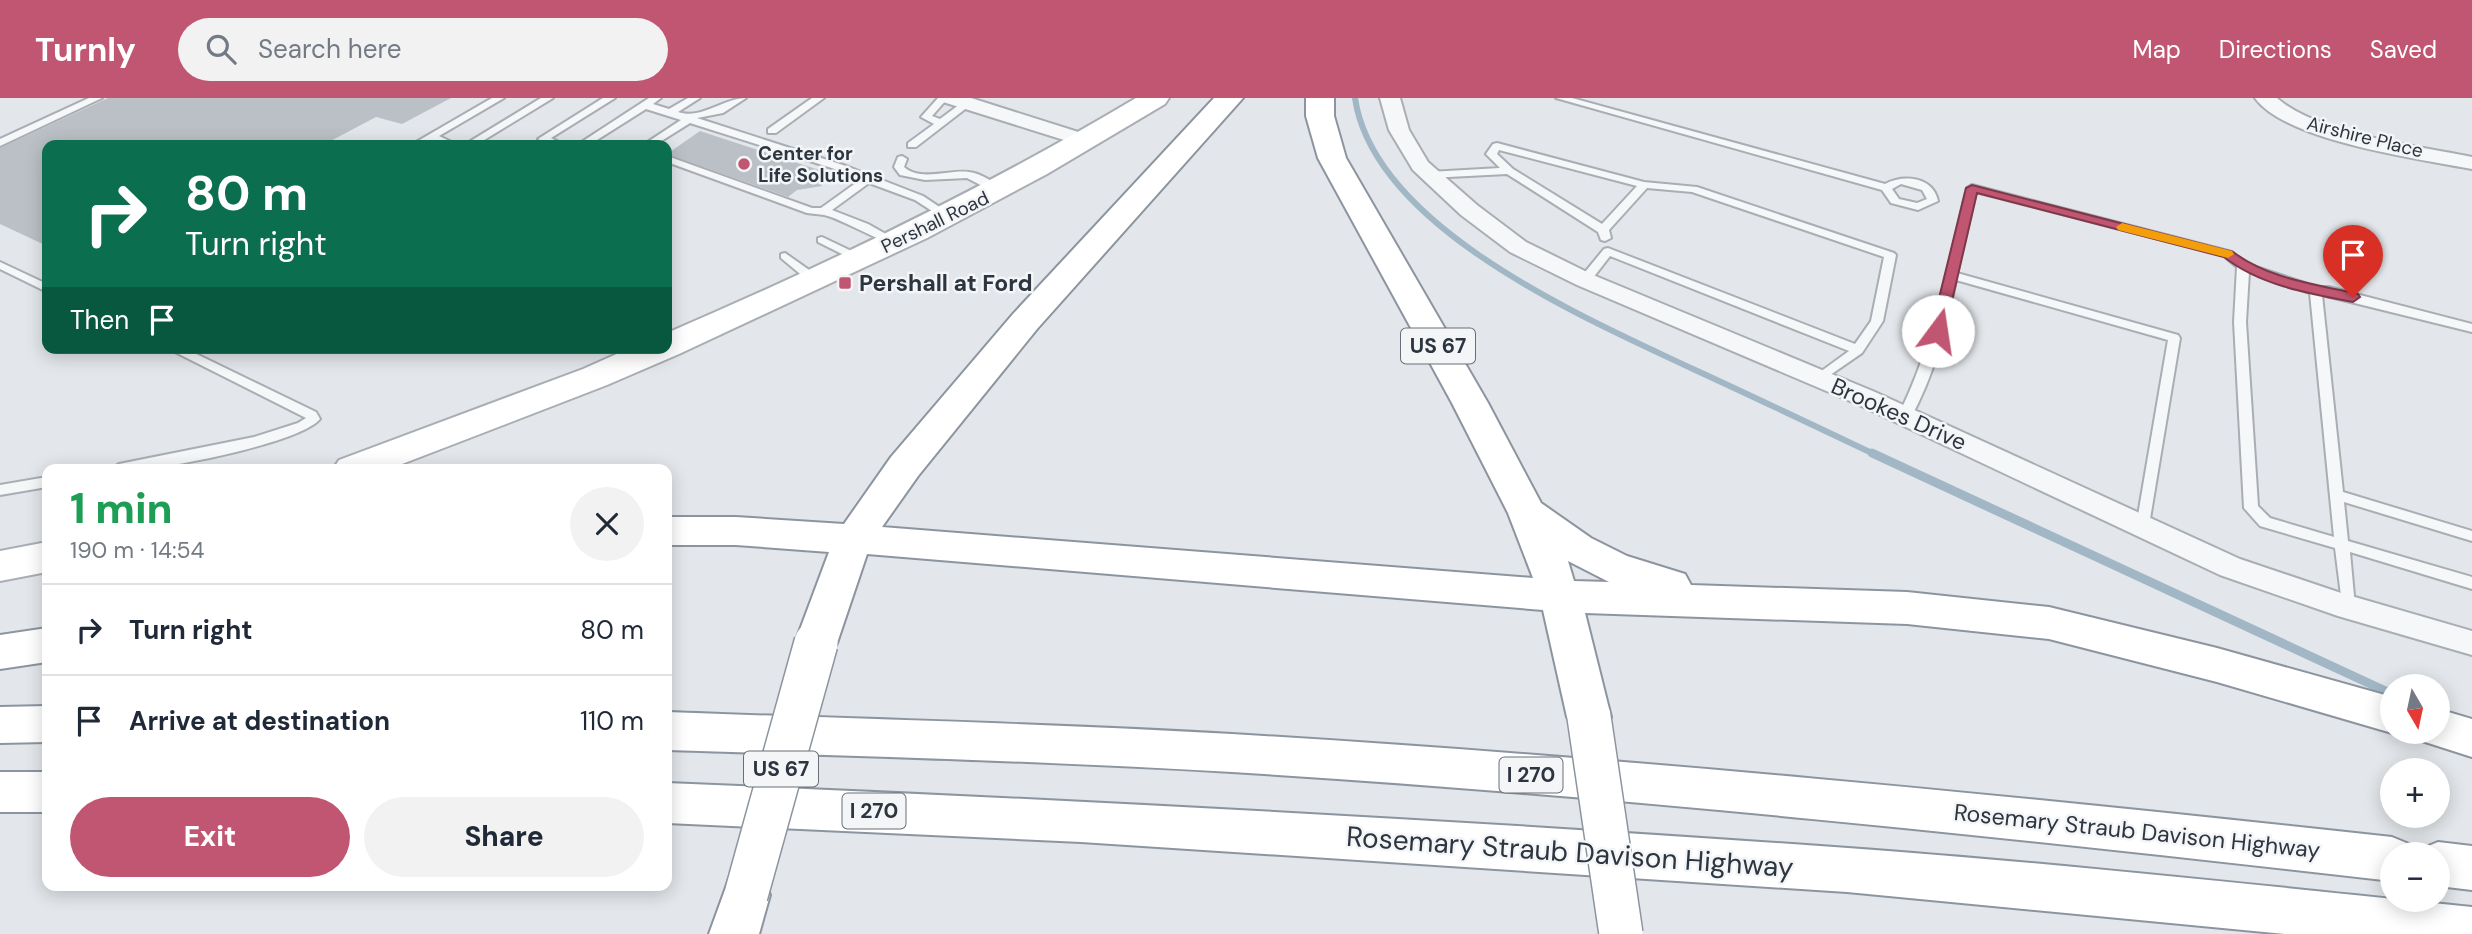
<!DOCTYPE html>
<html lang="en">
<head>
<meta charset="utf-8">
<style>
  body { margin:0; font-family:"DM Sans",sans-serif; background:#f2f2f3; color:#1f2937; height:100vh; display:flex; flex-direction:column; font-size:26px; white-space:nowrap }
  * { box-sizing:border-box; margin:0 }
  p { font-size:23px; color:#747a83 }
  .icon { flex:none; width:38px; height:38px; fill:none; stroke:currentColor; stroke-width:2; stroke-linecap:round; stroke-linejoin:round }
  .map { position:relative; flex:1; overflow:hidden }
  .side { position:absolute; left:42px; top:366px; width:630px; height:427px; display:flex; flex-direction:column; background:#fff; border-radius:14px; box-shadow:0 4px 18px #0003 }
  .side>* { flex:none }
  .banner { position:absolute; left:42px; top:42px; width:630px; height:214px; border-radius:14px; box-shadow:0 4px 18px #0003; background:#0b6e4f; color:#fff; overflow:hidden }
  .needle { width:46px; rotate:171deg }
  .buttons { position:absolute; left:2380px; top:576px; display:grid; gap:14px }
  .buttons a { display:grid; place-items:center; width:70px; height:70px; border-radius:50%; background:#fff; box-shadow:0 4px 18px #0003; font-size:35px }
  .pin { position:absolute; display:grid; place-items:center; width:60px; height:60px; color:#fff; margin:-72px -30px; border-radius:50% 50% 50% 0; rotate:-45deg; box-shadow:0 0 7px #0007 }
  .pin .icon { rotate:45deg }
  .me { position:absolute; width:77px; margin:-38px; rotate:14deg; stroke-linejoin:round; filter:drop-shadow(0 0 5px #0008) }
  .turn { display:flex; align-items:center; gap:24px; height:147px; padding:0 28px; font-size:32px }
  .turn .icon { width:91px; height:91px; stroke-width:2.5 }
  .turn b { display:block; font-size:49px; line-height:60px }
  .then { display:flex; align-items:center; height:66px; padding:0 28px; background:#0003; gap:14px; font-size:26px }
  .round { display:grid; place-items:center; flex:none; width:74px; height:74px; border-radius:37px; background:#f2f2f3 }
  .headline { display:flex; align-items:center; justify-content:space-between; height:119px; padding:0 28px }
  h1 { font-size:42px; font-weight:800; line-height:52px; color:#1e9e55 }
  .primary-button { display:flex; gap:14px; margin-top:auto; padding:14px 28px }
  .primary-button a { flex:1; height:80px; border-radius:42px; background:#c05671; color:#fff; font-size:28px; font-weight:800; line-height:80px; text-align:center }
  .primary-button a+a { background:#f2f2f3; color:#1f2937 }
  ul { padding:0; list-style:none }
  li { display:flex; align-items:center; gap:21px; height:91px; padding:0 28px; border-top:2px solid #e0e1e3 }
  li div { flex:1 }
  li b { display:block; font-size:26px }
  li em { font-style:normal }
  header { display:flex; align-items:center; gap:42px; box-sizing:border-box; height:98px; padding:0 35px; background:#c05671; color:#fff }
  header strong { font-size:33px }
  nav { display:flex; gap:38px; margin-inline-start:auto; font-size:24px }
  .search { width:490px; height:63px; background:#f2f2f3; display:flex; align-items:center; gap:18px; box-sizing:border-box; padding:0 24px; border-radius:38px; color:#747a83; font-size:26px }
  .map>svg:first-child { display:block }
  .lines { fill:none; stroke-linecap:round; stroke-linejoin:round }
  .stream-far1 { stroke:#a2b7c6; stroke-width:6 }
  .stream { stroke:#a2b7c6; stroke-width:9 }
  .building { fill:#bbc0c6 }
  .lane-casing { stroke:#a9aeb4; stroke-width:4 }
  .street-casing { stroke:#a9aeb4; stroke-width:4 }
  .secondary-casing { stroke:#a9aeb4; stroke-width:4 }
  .highway-casing { stroke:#8c959f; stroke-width:4 }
  .lane { fill:#f6f7f8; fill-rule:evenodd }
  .street { fill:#f6f7f8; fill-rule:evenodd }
  .secondary { fill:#fff; fill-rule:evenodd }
  .highway { fill:#fff; fill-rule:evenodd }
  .highway-bridge-casing { stroke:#8c959f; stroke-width:46; stroke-linecap:butt }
  .highway-bridge { stroke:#fff; stroke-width:43 }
  .route { fill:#c05671; stroke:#7d3849; stroke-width:2 }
  .slow { fill:#f59e0b }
  .poi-dot { fill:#c05671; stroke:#f3f5f7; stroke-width:2.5 }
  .labels { text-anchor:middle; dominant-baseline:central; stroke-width:5; stroke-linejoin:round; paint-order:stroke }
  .far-street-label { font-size:19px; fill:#2d3640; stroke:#f3f5f7 }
  .far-poi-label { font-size:19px; font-weight:bold; fill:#2d3640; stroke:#f3f5f7; text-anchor:start }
  .shield { fill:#f3f5f7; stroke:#686f77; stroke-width:2 }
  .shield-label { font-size:21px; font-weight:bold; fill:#2d3640 }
  .poi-label { font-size:23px; font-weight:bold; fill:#2d3640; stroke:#f3f5f7; text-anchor:start }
  .street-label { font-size:23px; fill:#2d3640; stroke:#f3f5f7 }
  .near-street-label { font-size:28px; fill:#2d3640; stroke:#f3f5f7 }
</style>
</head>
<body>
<header>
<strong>Turnly</strong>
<div class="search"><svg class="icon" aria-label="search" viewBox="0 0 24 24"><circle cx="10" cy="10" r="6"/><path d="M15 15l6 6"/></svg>Search here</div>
<nav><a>Map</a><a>Directions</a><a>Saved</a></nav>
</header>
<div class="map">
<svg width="2472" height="836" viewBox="0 0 2472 836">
  <rect width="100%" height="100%" fill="#e3e6ea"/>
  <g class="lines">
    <!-- stream-far1 -->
    <path class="stream-far1" d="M 1355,0 C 1374,130 1587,221 1693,271 C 1754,299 1815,328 1876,357"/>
    <!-- stream -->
    <path class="stream" d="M 1872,355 L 2392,596"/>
  </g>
  <!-- building -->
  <path class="building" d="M 108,0 L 451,0 L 402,26 L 376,19 L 323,47 L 47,47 L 47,148 L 0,126 L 0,50 Z
    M 700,33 L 819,72 L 822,88 L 797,92 L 788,99 L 667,56 Z"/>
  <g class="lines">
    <defs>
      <path id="lane" d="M 89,0 L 102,0 L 0,48 L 0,41 Z
        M 492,0 L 504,0 L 439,38 L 458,47 L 444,47 L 431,43 L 423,47 L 411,47 Z
        M 541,0 L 553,0 L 476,47 L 464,47 Z
        M 603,0 L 615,0 L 551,40 L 565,47 L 551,47 L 538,41 Z
        M 649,0 L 661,0 L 653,6 L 669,11 L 688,0 L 700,0 L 678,14 C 702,22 723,0 746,0 L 723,15 L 697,20 L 846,68 L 923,98 L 953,118 L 947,121 L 943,120 L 915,102 L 869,85 L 832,112 L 868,126 L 900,144 L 898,146 C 886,148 843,121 824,117 C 819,116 813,116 807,115 L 667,64 L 667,58 L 812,110 L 821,110 L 860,82 L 838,72 L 690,25 L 655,47 L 643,47 L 681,22 L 646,11 L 589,47 L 577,47 Z
        M 812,0 L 824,0 L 776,35 L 768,35 L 768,31 Z
        M 938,0 L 948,0 L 932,18 L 940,21 L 964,3 L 973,5 L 916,49 L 908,49 L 908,45 L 934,26 L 921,19 Z
        M 1556,0 L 1572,0 L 1885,86 C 1904,76 1933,79 1938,103 L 1918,112 L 1891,105 L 1882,92 ZM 1901,86 L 1922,92 L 1927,101 L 1917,105 L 1899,101 L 1892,91 Z
        M 1497,45 L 1644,84 L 1697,89 L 1894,155 L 1896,157 L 1883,223 L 1862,255 L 1820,284 L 1814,280 L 1816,277 L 1849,253 L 1610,158 L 1589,185 L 1581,185 L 1581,179 L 1604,151 L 1608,150 L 1855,246 L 1871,223 L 1884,159 L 1692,94 L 1647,90 L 1609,132 L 1611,140 L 1605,143 L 1601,142 L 1598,134 L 1507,76 L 1429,80 L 1424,77 L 1429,74 L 1500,70 L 1486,56 L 1493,46 ZM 1499,52 L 1637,88 L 1602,126 L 1513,71 L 1497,56 Z
        M 902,58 L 907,61 L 904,69 C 920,84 950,71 969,74 C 980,75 996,85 1003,92 L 998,95 L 994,94 L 967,80 L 925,82 L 900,77 L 894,69 L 898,59 Z
        M 1972,87 L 2232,154 L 2247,166 L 2317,189 L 2329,189 L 2472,226 L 2472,234 L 2322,197 L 2343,394 L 2472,433 L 2472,443 L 2344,404 L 2348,443 L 2472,479 L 2472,491 L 2350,454 L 2355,509 L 2353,513 L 2343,513 L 2335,450 L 2260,428 L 2244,410 L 2234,224 L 2237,169 L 2224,158 L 1976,94 L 1957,175 L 2178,237 L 2180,240 L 2148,433 L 2143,434 L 2136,429 L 2168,242 L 1956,182 C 1946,230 1934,278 1910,321 L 1900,321 L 1898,318 C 1934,247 1948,167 1967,90 ZM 2249,174 L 2310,195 L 2334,439 L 2270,420 L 2258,408 L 2246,224 Z
        M 822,139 L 864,159 L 866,161 L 864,163 L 856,163 L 818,144 L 818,140 Z
        M 785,155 L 819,179 L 819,185 L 811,185 L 781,160 L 781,156 Z
        M 0,164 L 47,186 L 47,194 L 0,171 Z
        M 167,250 L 184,250 L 316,314 L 320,321 C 301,344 178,368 145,371 C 134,372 123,371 112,371 L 119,366 L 254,339 L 298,325 L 306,320 Z
        M 47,379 L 47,389 L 0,397 L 0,387 Z"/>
      <path id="street" d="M 940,0 L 971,0 L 1094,39 L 1097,43 L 1094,47 L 1080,47 L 943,4 Z
        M 1380,0 L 1400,0 L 1409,32 L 1428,64 L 1477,107 L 1526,144 L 1593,177 L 1875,294 L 2240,461 L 2341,495 L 2472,533 L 2472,557 L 2338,518 L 2220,477 L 1857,306 L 1577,187 L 1510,154 L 1461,117 L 1413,72 L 1389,32 Z
        M 2255,0 L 2277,0 C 2317,36 2418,48 2472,59 L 2472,71 C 2420,61 2286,43 2255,0 Z"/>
      <path id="secondary" d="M 1136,0 L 1169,0 L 1165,6 L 1047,76 L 927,140 L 679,256 L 607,287 L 389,371 L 333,371 L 339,362 L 583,271 L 630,250 L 667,250 L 667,235 C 828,166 985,90 1136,0 Z
        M 47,444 L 47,474 L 0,483 L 0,453 Z"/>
      <path id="highway" d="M 1214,0 L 1243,0 L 1037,231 L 918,378 L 882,429 L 1533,480 L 1508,415 L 1452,305 L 1318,60 L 1306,18 L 1306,0 L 1334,0 L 1334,18 L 1346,60 L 1488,305 L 1541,405 L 1591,440 L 1627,458 L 1685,476 L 1691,487 L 1907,494 L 2049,509 L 2217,550 L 2392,599 L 2392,634 L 2397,634 L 2392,635 L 2217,584 L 2049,541 L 1907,526 L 1585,515 L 1611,619 L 1605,632 L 1589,637 L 1573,632 L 1567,619 L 1543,512 L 867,456 L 837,545 L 831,557 L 816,562 L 801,557 L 795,545 L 829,454 L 736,447 L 667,447 L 667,419 L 736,419 L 844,426 L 891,359 L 1013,216 ZM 1568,463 L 1609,484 L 1574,483 Z
        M 47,530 L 47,564 L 0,571 L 0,537 Z
        M 47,608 L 47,644 L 0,645 L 0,609 Z
        M 2438,611 L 2472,621 L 2472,659 L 2422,643 L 2418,634 L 2438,634 Z
        M 667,614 C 855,621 1044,625 1232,636 C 1619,659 2006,697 2392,739 L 2409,746 L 2414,756 L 2392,756 L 2392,783 C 2006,739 1620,698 1232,674 C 1044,663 855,658 667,652 Z
        M 0,674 L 47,674 L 47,714 L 0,714 Z
        M 667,685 C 1061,701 1455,722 1848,750 C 2056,765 2265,788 2472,809 L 2472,836 L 2285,836 L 1847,794 L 1081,744 L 667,725 Z
        M 2438,744 L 2472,748 L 2472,792 L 2438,788 L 2438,756 L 2419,756 L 2421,751 Z
        M 746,775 L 763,781 L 770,797 L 759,836 L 709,836 L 729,781 Z"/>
    </defs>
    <!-- lane casing -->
    <use href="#lane" class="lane-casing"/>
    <!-- street casing -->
    <use href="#street" class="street-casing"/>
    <!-- secondary casing -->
    <use href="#secondary" class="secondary-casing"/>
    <!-- highway casing -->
    <use href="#highway" class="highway-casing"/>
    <!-- lane -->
    <use href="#lane" class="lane"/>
    <!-- street -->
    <use href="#street" class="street"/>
    <!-- secondary -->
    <use href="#secondary" class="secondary"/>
    <!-- highway -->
    <use href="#highway" class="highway"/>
    <defs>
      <path id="highway-bridge" d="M 1589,619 L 1621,836
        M 746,797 L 816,545"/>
    </defs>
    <!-- highway-bridge casing -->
    <use href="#highway-bridge" class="highway-bridge-casing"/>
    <!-- highway-bridge -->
    <use href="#highway-bridge" class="highway-bridge"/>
  </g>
  <!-- route -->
  <path class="route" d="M 1972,87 L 2233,154 C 2269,181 2315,186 2358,196 L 2360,199 L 2353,204 C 2310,196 2259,187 2224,159 L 1977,95 L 1945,233 L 1943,237 L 1933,237 L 1931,233 L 1966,90 Z"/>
  <!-- slow -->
  <path class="slow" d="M 2122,125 L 2232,153 L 2234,156 L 2228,160 L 2118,132 L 2116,129 Z"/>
  <!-- markers -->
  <g class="poi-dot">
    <circle cx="744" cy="66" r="7"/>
    <rect x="838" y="178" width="14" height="14" rx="3.5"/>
  </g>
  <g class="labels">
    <!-- far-street labels -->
    <g class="far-street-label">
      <text transform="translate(2365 39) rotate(14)">Airshire Place</text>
      <text transform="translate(935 124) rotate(-26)">Pershall Road</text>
    </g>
    <!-- far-poi labels -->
    <g class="far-poi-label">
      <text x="758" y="55">Center for<tspan x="758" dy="22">Life Solutions</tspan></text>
    </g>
    <!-- shield labels -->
    <g class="shield">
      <rect x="1401" y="230.5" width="74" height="35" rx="5"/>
      <rect x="744" y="653.5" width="74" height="35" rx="5"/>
      <rect x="1499.5" y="659.5" width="63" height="35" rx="5"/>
      <rect x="842.5" y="695.5" width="63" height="35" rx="5"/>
    </g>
    <g class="shield-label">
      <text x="1438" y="248">US 67</text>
      <text x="781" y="671">US 67</text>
      <text x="1531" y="677">I 270</text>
      <text x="874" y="713">I 270</text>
    </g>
    <!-- poi labels -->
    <g class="poi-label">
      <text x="859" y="185">Pershall at Ford</text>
    </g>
    <!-- street labels -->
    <g class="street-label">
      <text transform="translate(1899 316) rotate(24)">Brookes Drive</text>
      <text transform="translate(2137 733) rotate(6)">Rosemary Straub Davison Highway</text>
    </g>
    <!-- near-street labels -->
    <g class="near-street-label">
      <text transform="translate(1570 754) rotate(4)">Rosemary Straub Davison Highway</text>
    </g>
  </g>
</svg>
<div class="buttons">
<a><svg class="needle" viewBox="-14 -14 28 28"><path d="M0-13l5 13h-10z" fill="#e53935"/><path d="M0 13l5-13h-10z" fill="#747a83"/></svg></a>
<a>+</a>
<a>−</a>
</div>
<div class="pin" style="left:2353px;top:199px;background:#d93025"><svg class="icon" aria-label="arrive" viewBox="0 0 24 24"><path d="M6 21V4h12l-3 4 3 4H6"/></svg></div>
<svg class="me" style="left:1938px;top:233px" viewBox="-20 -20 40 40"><circle r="19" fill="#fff"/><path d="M0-13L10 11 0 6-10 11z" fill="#c05671"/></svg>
<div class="banner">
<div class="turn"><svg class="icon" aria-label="right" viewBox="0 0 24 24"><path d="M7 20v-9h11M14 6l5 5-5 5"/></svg><div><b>80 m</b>Turn right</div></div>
<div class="then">Then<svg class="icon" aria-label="arrive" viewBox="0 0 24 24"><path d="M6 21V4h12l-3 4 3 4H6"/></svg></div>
</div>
<section class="side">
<div class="headline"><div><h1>1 min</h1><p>190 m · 14:54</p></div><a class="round"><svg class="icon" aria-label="close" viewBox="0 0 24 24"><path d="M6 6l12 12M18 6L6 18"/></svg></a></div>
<ul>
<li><svg class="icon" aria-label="right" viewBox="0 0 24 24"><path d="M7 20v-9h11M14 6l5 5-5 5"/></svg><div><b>Turn right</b></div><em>80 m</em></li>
<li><svg class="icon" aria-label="arrive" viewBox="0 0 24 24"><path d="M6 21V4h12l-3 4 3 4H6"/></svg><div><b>Arrive at destination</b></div><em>110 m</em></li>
</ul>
<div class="primary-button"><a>Exit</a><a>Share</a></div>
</section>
</div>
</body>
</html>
